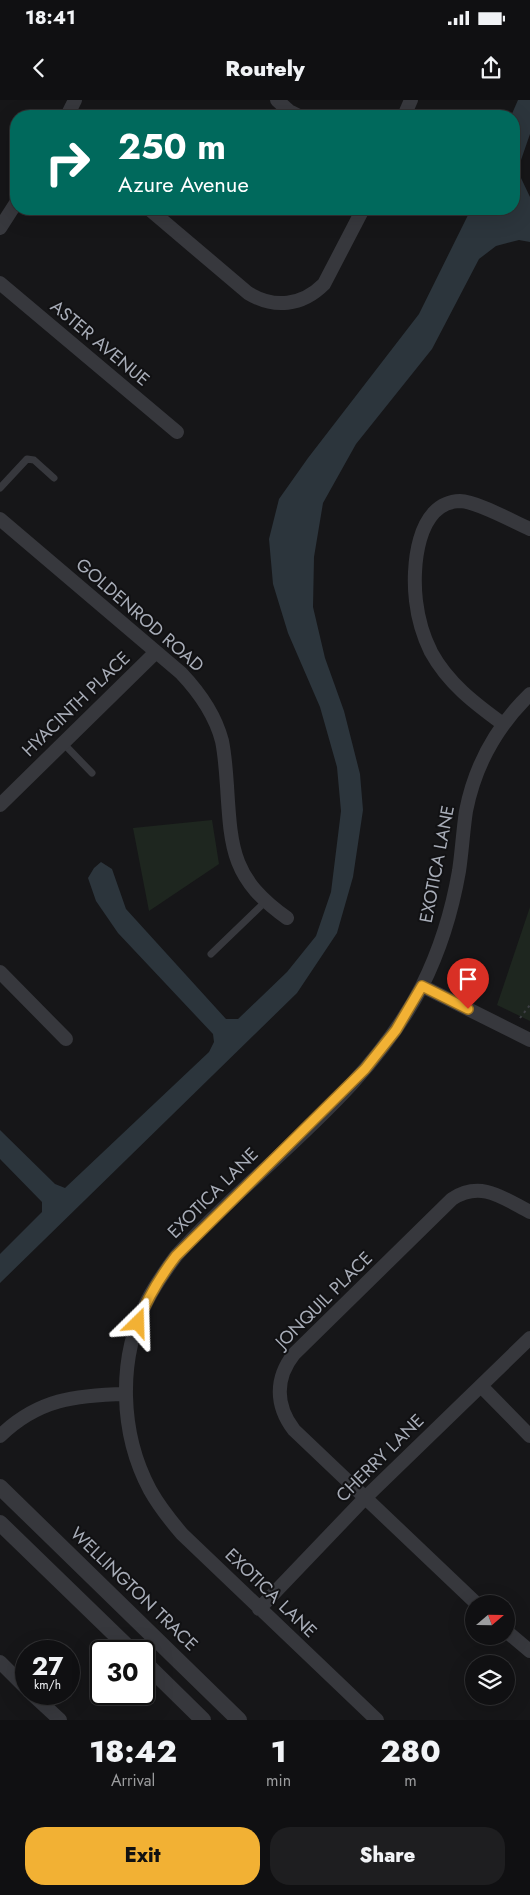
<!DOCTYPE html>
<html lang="en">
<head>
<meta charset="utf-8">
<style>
  body { margin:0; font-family:Jost,sans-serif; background:#1e1e20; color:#f1f3f6; height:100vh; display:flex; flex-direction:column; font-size:19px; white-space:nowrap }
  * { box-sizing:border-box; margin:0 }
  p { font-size:16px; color:#9c9d9f }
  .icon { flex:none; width:28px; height:28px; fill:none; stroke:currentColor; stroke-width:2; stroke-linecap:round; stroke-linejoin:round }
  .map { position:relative; height:1620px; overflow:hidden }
  .sheet { display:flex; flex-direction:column; background:#101012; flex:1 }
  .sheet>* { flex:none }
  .top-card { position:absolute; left:10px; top:10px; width:510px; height:105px; border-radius:20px; box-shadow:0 5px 20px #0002,0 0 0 1px #303032; background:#00695c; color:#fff; overflow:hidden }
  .needle { width:32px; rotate:70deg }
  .controls { position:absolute; left:465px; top:1495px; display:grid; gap:10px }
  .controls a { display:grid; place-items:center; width:50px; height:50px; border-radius:50%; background:#101012; box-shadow:0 5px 20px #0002,0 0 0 1px #303032; font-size:25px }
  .speed { position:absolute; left:15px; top:1540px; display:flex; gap:10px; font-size:25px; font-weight:700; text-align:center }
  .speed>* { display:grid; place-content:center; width:65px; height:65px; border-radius:50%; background:#101012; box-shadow:0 5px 20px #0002,0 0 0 1px #303032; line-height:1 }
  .speed small { font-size:12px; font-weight:400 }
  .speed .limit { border:2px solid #111; border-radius:8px; background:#fff; color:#111 }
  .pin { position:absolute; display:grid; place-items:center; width:42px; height:42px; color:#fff; margin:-51px -21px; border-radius:50% 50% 50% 0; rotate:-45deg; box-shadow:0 0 5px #0007 }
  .pin .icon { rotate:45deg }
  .me { position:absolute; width:55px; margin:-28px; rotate:22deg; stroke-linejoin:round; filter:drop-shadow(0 0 4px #0008) }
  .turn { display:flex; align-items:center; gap:18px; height:105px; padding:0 25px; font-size:22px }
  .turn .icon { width:65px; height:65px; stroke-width:2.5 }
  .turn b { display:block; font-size:35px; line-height:42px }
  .eta { display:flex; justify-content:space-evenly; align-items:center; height:85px; text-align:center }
  .eta b { font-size:30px; font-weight:800; line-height:35px }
  .action { display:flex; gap:10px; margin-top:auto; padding:10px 25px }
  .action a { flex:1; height:58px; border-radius:20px; background:#f2b134; color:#111; font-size:20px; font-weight:800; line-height:58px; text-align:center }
  .action a+a { background:#1e1e20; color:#f1f3f6 }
  .status { display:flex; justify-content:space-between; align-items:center; height:35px; padding:0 25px; background:#101012; direction:ltr }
  .status svg { height:14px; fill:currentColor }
  header { display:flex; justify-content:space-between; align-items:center; height:65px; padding:0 25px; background:#101012; font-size:22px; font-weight:800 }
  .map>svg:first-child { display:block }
  .green { fill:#1e261f }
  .water { fill:#2c353c }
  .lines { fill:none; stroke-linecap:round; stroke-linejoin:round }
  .path { stroke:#3d3f44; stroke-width:2; stroke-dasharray:2.5 4; stroke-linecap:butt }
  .service { stroke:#37383d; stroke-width:7 }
  .minor { stroke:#37383d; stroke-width:14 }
  .tertiary { stroke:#37383d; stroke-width:16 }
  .route-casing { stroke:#9d7322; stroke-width:12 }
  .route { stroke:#f2b134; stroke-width:9 }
  .labels { text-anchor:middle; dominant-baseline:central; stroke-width:4; stroke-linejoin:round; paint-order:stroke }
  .street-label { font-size:18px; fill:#a8adb8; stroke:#111113 }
</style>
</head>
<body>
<div class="status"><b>18:41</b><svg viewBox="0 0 49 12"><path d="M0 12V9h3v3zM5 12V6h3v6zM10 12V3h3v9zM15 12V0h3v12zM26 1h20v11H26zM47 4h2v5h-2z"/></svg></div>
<header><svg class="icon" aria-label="back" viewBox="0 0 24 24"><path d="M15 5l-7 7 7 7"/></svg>Routely<svg class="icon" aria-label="share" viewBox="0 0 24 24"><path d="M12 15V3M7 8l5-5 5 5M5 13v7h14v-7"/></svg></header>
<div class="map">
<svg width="530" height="1620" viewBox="0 0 530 1620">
  <rect width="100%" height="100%" fill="#161618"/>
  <!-- green -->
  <path class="green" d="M 212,720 L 219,764 L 149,811 L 133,728 Z
    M 530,807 L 530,921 L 497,905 Z"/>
  <!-- water -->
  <path class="water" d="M 518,0 L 530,0 L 530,34 L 521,60 L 521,78 L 530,97 L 530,142 L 519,140 L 496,146 L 479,159 L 432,249 L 356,344 L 323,403 L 314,457 L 313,507 L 325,558 L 344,611 L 360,674 L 363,710 L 353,777 L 337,833 L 297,893 L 0,1183 L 0,1154 L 42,1112 L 42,1102 L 0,1059 L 0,1030 L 55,1084 L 65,1088 L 209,952 L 214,942 L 213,934 L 118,833 L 96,801 L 88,778 L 94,768 L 101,762 L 112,769 L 126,809 L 226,919 L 238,919 L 287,872 L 316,836 L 331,792 L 341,711 L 337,667 L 320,607 L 288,533 L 273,484 L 269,439 L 279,399 L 308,358 L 419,214 L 471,109 L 514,109 L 514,16 L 511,16 Z"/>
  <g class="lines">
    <!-- path -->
    <path class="path" d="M 520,918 L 530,905"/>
    <!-- service -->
    <path class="service" d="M 0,388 L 27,359 L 34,360 L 54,378
      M 63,643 L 92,673
      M 211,854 L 265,802"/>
    <!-- minor -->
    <path class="minor" d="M 277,0 L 289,11 L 299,16
      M 67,16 L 75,0
      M 404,16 L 411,0
      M 149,109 L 248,193 C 274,209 302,206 324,184 L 363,109
      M 0,128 L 16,103
      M 0,183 L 177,332
      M 0,419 L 181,573 C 199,592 215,614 222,641 C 225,656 226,671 227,686 C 231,750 232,779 287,818
      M 503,624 C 474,603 448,583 431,552 C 423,536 418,518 416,501 C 412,469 416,402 460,401 C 476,401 514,422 530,429
      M 0,705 L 156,552
      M 0,872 L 66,939
      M 422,886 L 530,940
      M 481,1286 L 530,1336
      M 0,1336 C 38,1299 76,1295 126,1294
      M 477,1504 L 294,1330 C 275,1305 275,1278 294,1254 L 452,1099 C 481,1080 503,1098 530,1112
      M 259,1509 L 365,1398 L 530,1238
      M 506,1531 L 530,1551
      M 0,1562 L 26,1588
      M 32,1594 L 60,1620
      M 377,1620 L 182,1434 C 170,1420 159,1406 150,1390 C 120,1334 117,1259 147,1201 C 155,1185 165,1171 176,1156 C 256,1067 366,995 422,886 C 440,850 452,811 459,771 C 462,751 463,731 466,711 C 475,665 497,626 530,594"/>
    <!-- tertiary -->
    <path class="tertiary" d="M 0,1387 L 239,1620
      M 0,1423 L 132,1551
      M 144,1562 L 203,1620"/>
  </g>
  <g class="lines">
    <defs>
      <path id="route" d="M 138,1223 C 147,1198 160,1177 176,1156 L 365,969 L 396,930 L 422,886 L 468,909"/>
    </defs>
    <!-- route casing -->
    <use href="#route" class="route-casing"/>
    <!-- route -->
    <use href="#route" class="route"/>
  </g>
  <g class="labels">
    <!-- street labels -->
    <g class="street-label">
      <text transform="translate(100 243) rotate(40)">ASTER AVENUE</text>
      <text transform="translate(140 515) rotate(41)">GOLDENROD ROAD</text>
      <text transform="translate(76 604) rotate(-44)">HYACINTH PLACE</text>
      <text transform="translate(437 764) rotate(-79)">EXOTICA LANE</text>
      <text transform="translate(213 1093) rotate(-45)">EXOTICA LANE</text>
      <text transform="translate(324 1200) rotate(-45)">JONQUIL PLACE</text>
      <text transform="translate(380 1358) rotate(-45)">CHERRY LANE</text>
      <text transform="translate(134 1489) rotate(44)">WELLINGTON TRACE</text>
      <text transform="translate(271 1493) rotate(44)">EXOTICA LANE</text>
    </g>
  </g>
</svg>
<div class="controls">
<a><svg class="needle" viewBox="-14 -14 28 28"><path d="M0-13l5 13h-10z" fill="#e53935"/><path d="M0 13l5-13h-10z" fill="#9c9d9f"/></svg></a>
<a><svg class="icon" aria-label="layers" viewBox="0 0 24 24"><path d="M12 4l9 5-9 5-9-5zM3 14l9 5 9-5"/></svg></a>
</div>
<div class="speed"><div>27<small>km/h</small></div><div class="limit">30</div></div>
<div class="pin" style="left:468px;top:909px;background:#d93025"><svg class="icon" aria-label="arrive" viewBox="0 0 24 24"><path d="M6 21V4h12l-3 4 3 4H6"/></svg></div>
<svg class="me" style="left:138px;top:1223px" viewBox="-20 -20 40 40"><path d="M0-17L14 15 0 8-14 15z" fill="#f2b134" stroke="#fff" stroke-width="4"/></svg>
<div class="top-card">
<div class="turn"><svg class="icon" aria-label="right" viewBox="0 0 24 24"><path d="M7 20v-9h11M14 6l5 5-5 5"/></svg><div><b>250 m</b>Azure Avenue</div></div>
</div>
</div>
<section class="sheet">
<div class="eta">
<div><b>18:42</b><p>Arrival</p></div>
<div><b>1</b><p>min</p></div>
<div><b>280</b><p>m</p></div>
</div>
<div class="action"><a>Exit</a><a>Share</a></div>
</section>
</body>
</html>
